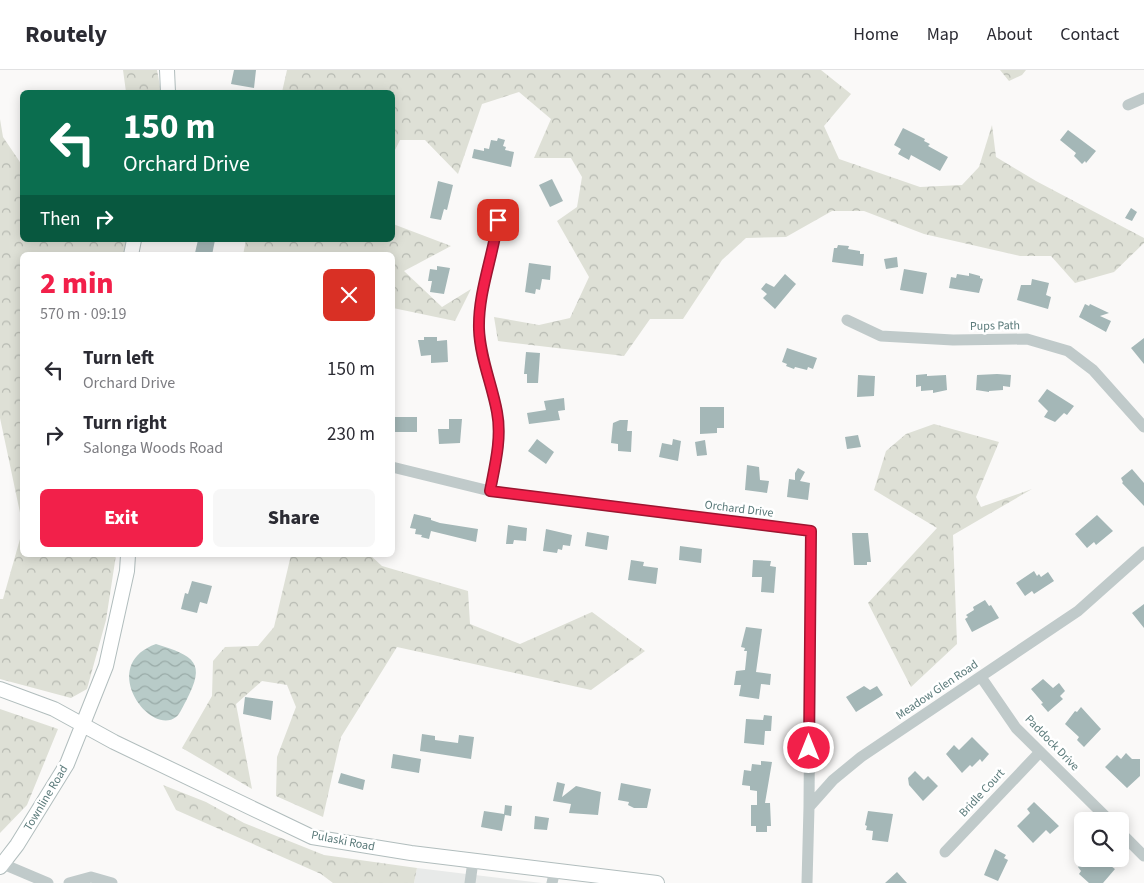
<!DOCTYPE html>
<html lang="en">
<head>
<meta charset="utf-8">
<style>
  body { margin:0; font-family:"Source Sans 3",sans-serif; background:#f7f7f7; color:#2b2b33; height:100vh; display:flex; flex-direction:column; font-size:19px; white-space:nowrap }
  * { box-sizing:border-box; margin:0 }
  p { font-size:16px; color:#7c7c81 }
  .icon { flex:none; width:28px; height:28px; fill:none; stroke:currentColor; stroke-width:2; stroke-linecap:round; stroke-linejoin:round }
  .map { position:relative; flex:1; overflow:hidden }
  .drawer { position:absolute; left:20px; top:182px; width:375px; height:305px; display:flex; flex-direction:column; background:#fff; border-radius:8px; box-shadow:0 2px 12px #0003 }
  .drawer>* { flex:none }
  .banner { position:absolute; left:20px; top:20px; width:375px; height:152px; border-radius:8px; box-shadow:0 2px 12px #0003; background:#0b6e4f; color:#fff; overflow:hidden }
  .tools { position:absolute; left:1074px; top:742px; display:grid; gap:10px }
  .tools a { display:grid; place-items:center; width:55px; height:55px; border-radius:8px; background:#fff; box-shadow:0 2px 12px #0003; font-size:25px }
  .pin { position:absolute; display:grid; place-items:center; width:42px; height:42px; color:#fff; margin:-21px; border-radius:10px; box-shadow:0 2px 8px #0006 }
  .me { position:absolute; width:55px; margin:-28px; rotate:0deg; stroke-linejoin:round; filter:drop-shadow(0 0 4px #0008) }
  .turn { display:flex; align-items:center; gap:18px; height:105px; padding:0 20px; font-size:22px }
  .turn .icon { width:65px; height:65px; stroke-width:2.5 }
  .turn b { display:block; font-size:35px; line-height:42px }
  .then { display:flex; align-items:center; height:48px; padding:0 20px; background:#0003; gap:10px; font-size:19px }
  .round { display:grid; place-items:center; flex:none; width:52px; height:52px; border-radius:8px; background:#f7f7f7 }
  .summary { display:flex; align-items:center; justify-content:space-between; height:85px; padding:0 20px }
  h1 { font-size:30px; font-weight:800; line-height:38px; color:#f2204a }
  .action { display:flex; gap:10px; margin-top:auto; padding:10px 20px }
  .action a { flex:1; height:58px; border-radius:8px; background:#f2204a; color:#fff; font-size:20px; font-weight:800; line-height:58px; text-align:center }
  .action a+a { background:#f7f7f7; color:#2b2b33 }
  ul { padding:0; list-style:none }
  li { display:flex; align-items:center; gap:15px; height:65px; padding:0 20px }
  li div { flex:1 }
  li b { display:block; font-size:19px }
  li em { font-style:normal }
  header { display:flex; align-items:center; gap:30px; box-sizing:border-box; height:70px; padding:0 25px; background:#fff; border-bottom:1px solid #e1e1e2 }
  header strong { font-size:24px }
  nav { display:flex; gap:28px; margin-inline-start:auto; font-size:18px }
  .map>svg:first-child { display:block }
  .built { fill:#e8eae9 }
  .forest { fill:url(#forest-crowns) }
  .water { fill:url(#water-waves) }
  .building { fill:#a4b7b7 }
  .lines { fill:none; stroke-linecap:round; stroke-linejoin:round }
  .major-casing { stroke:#b1bdbd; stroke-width:16 }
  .minor { stroke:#c0caca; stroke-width:11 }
  .major { stroke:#fff; stroke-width:14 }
  .route-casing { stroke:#9d1530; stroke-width:12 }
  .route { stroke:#f2204a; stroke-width:9 }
  .labels { text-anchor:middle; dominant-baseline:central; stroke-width:5; stroke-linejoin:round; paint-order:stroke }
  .street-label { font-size:12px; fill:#597979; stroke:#fff }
</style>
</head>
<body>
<header>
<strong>Routely</strong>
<nav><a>Home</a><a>Map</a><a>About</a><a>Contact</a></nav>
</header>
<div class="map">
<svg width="1144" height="813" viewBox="0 0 1144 813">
  <defs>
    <pattern id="forest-crowns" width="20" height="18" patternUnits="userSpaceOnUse" patternTransform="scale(1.25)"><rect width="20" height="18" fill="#dee0d6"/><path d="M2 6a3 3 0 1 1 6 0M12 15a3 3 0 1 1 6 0" fill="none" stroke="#b7bab2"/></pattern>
    <pattern id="water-waves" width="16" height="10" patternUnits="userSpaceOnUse" patternTransform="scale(1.25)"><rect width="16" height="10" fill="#b8cbc8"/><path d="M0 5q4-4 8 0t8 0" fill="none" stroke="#99aaa7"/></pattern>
  </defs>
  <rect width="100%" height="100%" fill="#faf9f8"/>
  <!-- built -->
  <path class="built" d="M 417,798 L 542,813 L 414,813 Z"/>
  <!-- forest -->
  <path class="forest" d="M 123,0 L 157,0 L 161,22 L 126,22 Z
    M 287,0 L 821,0 L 851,24 L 824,56 L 839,89 L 920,117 L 962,115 L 979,97 L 992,55 L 996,87 L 1036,111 L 1144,168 L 1144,173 L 1114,202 L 1075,213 L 1051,186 L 1020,186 L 924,164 L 864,141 L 832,141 L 786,167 L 746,168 L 722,190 L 683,249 L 650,249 L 624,286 L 498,271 L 494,247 L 539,255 L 570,248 L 589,207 L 557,151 L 577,137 L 582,107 L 571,88 L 534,88 L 551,49 L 519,22 L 482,34 L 458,104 L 425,70 L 400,70 L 393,84 L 392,22 L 282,22 Z
    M 1000,0 L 1026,0 L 1022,5 L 1009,11 Z
    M 0,49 L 3,67 L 22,95 L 22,170 L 129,170 L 127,185 L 22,185 L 22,452 L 0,348 Z
    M 393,154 L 451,176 L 404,201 L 442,237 L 471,219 L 455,251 L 393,238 L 392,185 L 243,185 L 246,170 L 392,170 Z
    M 934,354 L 999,372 L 976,427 L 981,437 L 1032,419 L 953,465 L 957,574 L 911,617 L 868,533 L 937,458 L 874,420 L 886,381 L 906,364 Z
    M 22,462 L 22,485 L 116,485 L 106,550 L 87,619 L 71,628 L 0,609 L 0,529 L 3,529 Z
    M 291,485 L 370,485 L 382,496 L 468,521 L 470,554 L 520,574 L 592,542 L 645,581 L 591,620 L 397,577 L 341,667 L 323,747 L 276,726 L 277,687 L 296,637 L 287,615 L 262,611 L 236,634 L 252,719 L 182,678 L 212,626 L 213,591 L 225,577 L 258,576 L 274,557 Z
    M 0,639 L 58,659 L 27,735 L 0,763 Z
    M 163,715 L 206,732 L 244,753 L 324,785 L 417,798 L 414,813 L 333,813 L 321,804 L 176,740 Z"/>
  <!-- water -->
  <path class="water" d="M 156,574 C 194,586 207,592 186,631 C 183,636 180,644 176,647 C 150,667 97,595 156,574 Z"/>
  <!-- building -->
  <path class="building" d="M 234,0 L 256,0 L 254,18 L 231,14 Z
    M 903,58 L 925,69 L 924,71 L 930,74 L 928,76 L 948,87 L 940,101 L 911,85 L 909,90 L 898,84 L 901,79 L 894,75 Z
    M 1068,60 L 1096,81 L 1086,93 L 1085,91 L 1082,94 L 1074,86 L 1076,83 L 1060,70 Z
    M 498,68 L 505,70 L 503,76 L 506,77 L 505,80 L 514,82 L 511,97 L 472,88 L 474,79 L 484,81 L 484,78 L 489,79 L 491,70 L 497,71 Z
    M 552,109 L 563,131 L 550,137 L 539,115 Z
    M 438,111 L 453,115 L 447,140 L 444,139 L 441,150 L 430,148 Z
    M 1131,138 L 1137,142 L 1132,151 L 1125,148 Z
    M 198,170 L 215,170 L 212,185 L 195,183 Z
    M 838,175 L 849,176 L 848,179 L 860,181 L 860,184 L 864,184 L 863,196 L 832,192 L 834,178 L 837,178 Z
    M 897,187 L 898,197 L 886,199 L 884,189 Z
    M 529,193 L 551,196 L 550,210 L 542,209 L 540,220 L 536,219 L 535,224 L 525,222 Z
    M 437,196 L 450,198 L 444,224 L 430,222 L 432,211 L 428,211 L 430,199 L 437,200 Z
    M 904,199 L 927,203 L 923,224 L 900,220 Z
    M 969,203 L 980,206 L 980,208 L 983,209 L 979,223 L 949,218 L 951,207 L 956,208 L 957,204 L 969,206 Z
    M 785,204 L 796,214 L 775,239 L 763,228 L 767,224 L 761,219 L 766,213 L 774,217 Z
    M 1032,209 L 1049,213 L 1046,225 L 1051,227 L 1048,239 L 1017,230 L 1021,215 L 1031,215 Z
    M 1085,234 L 1089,236 L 1090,234 L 1109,243 L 1100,246 L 1111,251 L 1106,262 L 1079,247 Z
    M 424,267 L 437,267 L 437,271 L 447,270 L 448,292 L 431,293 L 431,285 L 421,286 L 418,270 L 424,270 Z
    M 1144,268 L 1144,294 L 1131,278 Z
    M 787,278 L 817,288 L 813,299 L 808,297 L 807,300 L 795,297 L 794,299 L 786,296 L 787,294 L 782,292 Z
    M 526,282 L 540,283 L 538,313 L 527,313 L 527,304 L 524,304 Z
    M 927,304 L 927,306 L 946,305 L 947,320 L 933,323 L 933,320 L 921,321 L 921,316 L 916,317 L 916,305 Z
    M 997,304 L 1011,305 L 1010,317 L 1003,316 L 1003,320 L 989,321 L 989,322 L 976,320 L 977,305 Z
    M 858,305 L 875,306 L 874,326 L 857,327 Z
    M 1047,319 L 1074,336 L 1067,345 L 1064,343 L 1055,352 L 1044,347 L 1048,341 L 1038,331 Z
    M 564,328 L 565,340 L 558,341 L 560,350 L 529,354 L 527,343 L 546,340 L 544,331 Z
    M 700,337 L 724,337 L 724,358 L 717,358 L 717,363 L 700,364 Z
    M 395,347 L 417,347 L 417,362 L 395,362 Z
    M 449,349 L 462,349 L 460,373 L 439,374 L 438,359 L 449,359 Z
    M 620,350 L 628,350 L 627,361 L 632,361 L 631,382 L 618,381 L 618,374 L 611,373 L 613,353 Z
    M 858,365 L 861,377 L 847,379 L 845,367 Z
    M 537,369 L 554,382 L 546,394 L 528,381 Z
    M 673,369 L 681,371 L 678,391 L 659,387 L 662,373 L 672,375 Z
    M 705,370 L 707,385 L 697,386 L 695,372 Z
    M 747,395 L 759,397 L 760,410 L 769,411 L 767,423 L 745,420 Z
    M 798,398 L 805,402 L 800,411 L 810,413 L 808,430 L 787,427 L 789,409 L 795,410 L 795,403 Z
    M 1132,399 L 1144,413 L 1144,436 L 1122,413 L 1123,412 L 1121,408 Z
    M 414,444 L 431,448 L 431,450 L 440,453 L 478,459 L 476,472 L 431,461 L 429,469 L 421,467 L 422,465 L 415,464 L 416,459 L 410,458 Z
    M 1097,445 L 1113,461 L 1096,475 L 1094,472 L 1087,478 L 1075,464 Z
    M 508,455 L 527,458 L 526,471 L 514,470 L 513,474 L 506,474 Z
    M 546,459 L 572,465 L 570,476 L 563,475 L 562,480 L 558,479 L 557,483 L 543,481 Z
    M 587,462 L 609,466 L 607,480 L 585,476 Z
    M 852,463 L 868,463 L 871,492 L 867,492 L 867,495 L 854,495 Z
    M 680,476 L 702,479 L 701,493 L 679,490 Z
    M 631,490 L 644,492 L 643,496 L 658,498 L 656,514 L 628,510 Z
    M 753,490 L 771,491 L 770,496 L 776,497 L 774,523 L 761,522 L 762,507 L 752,507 Z
    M 1034,501 L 1037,506 L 1039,504 L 1041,507 L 1048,502 L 1054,511 L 1034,524 L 1032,521 L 1025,526 L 1016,513 Z
    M 192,511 L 212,516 L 207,534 L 200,532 L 197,543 L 181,539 L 185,523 L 188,524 Z
    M 985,530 L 989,536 L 991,535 L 999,548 L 972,562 L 965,549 L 968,547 L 966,545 L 974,540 L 973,537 Z
    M 1144,534 L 1144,558 L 1132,543 Z
    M 746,557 L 762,559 L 756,602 L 771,604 L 770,615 L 761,614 L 759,629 L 739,626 L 741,615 L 734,615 L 736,601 L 745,600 L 747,581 L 744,581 L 745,578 L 741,577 Z
    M 1043,609 L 1053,618 L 1059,613 L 1065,621 L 1060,626 L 1063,629 L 1048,642 L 1041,634 L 1043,633 L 1031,619 Z
    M 864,616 L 870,620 L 877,616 L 883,625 L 856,642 L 846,627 Z
    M 245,627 L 273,631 L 271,650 L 243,644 Z
    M 1081,637 L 1101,659 L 1084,677 L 1077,670 L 1079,667 L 1065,654 L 1075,641 L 1077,642 Z
    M 764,645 L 772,646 L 771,661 L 765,661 L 764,675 L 744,673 L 746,649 L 763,650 Z
    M 422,664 L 435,666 L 435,670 L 458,673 L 459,665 L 474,667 L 471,689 L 420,681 Z
    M 972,667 L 989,684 L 982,692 L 980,689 L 972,697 L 970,695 L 962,703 L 946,684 L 954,675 L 959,680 Z
    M 1126,683 L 1132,689 L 1140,689 L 1140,706 L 1127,718 L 1105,697 L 1117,685 L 1121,689 Z
    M 393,684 L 421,689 L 419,703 L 391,698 Z
    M 761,691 L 772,692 L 765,733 L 770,733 L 771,756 L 767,756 L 767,762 L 756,762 L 756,756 L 751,756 L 751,735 L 757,735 L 757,721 L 750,720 L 750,716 L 742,715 L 744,700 L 751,701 L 752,694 L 761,695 Z
    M 915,701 L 924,710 L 928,706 L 938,716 L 923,731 L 909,715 L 908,708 Z
    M 341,703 L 365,710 L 363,720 L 338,713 Z
    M 557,712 L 565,714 L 562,727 L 576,716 L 601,722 L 598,745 L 569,743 L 571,734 L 553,731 Z
    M 621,713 L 651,719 L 647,738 L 634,738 L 628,735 L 629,732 L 618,730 Z
    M 1034,732 L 1059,756 L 1050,764 L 1046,760 L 1033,773 L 1017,756 L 1030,743 L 1027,739 Z
    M 505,735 L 512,736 L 511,746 L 505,745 L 502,761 L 481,757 L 484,741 L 504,744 Z
    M 868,741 L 893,744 L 888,772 L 872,770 L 873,761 L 866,760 L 867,756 L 865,755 Z
    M 535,746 L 549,748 L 547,760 L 534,759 Z
    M 995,779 L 1006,785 L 1004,788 L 1008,790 L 998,811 L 984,805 Z
    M 1085,789 L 1101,789 L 1115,799 L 1103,813 L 1089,813 L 1079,804 L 1081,801 L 1078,797 Z
    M 897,802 L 907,813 L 885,813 Z"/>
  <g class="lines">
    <defs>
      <path id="major" d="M 167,0 L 168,22
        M 131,185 L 134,170
        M 0,619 L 54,639 L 114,672 L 312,767 L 411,783 L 657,813
        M 0,797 L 17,775 L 67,694 L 106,596 L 127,501 L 128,485"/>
    </defs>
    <!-- major casing -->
    <use href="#major" class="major-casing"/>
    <!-- minor -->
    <path class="minor" d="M 1128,35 L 1144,28
      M 847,250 L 881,266 L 953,270 L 1027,269 L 1068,281 L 1093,300 L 1144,357
      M 392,397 L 490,421 L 811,461 L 809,737
      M 490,421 C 495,395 502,368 497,342 C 492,314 480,288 479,259 C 478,222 493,187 498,150
      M 981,607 L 1016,658 L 1110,751
      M 1120,762 L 1144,786
      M 945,782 L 1039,683
      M 3,794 L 48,813
      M 69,813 L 91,807 L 112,813
      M 470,813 L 473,791
      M 552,813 L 555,800
      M 807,813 L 809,737 L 833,710 L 861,687 L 1078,541 L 1144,482"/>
    <!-- major -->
    <use href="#major" class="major"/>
  </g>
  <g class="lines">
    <defs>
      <path id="route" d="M 498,150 C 493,187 478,222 479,259 C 480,288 492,314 497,342 C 502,368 495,395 490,421 L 811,461 L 809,678"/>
    </defs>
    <!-- route casing -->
    <use href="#route" class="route-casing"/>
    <!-- route -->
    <use href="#route" class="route"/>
  </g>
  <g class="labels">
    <!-- street labels -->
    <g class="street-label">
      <text transform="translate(995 256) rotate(-1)">Pups Path</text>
      <text transform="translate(739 439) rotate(7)">Orchard Drive</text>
      <text transform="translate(937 620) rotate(-34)">Meadow Glen Road</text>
      <text transform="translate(1052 673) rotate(46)">Paddock Drive</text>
      <text transform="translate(982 723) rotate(-47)">Bridle Court</text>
      <text transform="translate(46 728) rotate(-59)">Townline Road</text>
      <text transform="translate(343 771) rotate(11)">Pulaski Road</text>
    </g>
  </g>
</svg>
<div class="tools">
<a><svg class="icon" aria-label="search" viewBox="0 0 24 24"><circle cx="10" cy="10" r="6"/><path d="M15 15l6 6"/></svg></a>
</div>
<div class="pin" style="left:498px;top:150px;background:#d93025"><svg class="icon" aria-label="arrive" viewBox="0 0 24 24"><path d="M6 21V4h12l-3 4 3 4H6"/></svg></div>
<svg class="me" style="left:809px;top:678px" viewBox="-20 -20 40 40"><circle r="17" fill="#f2204a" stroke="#fff" stroke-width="3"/><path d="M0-11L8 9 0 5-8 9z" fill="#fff"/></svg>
<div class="banner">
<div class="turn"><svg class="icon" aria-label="left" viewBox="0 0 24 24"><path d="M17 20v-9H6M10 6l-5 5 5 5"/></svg><div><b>150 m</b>Orchard Drive</div></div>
<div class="then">Then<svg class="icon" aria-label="right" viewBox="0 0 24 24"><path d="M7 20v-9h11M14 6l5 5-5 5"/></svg></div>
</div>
<section class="drawer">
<div class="summary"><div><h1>2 min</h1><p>570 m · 09:19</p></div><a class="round" style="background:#d93025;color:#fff"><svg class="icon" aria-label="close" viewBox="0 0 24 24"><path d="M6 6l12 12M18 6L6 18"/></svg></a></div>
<ul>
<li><svg class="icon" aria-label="left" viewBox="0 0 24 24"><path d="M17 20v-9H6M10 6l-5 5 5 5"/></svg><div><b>Turn left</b><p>Orchard Drive</p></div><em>150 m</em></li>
<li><svg class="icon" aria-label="right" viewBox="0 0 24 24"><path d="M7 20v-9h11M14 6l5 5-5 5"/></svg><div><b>Turn right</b><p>Salonga Woods Road</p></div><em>230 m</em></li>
</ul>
<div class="action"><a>Exit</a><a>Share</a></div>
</section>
</div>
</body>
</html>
